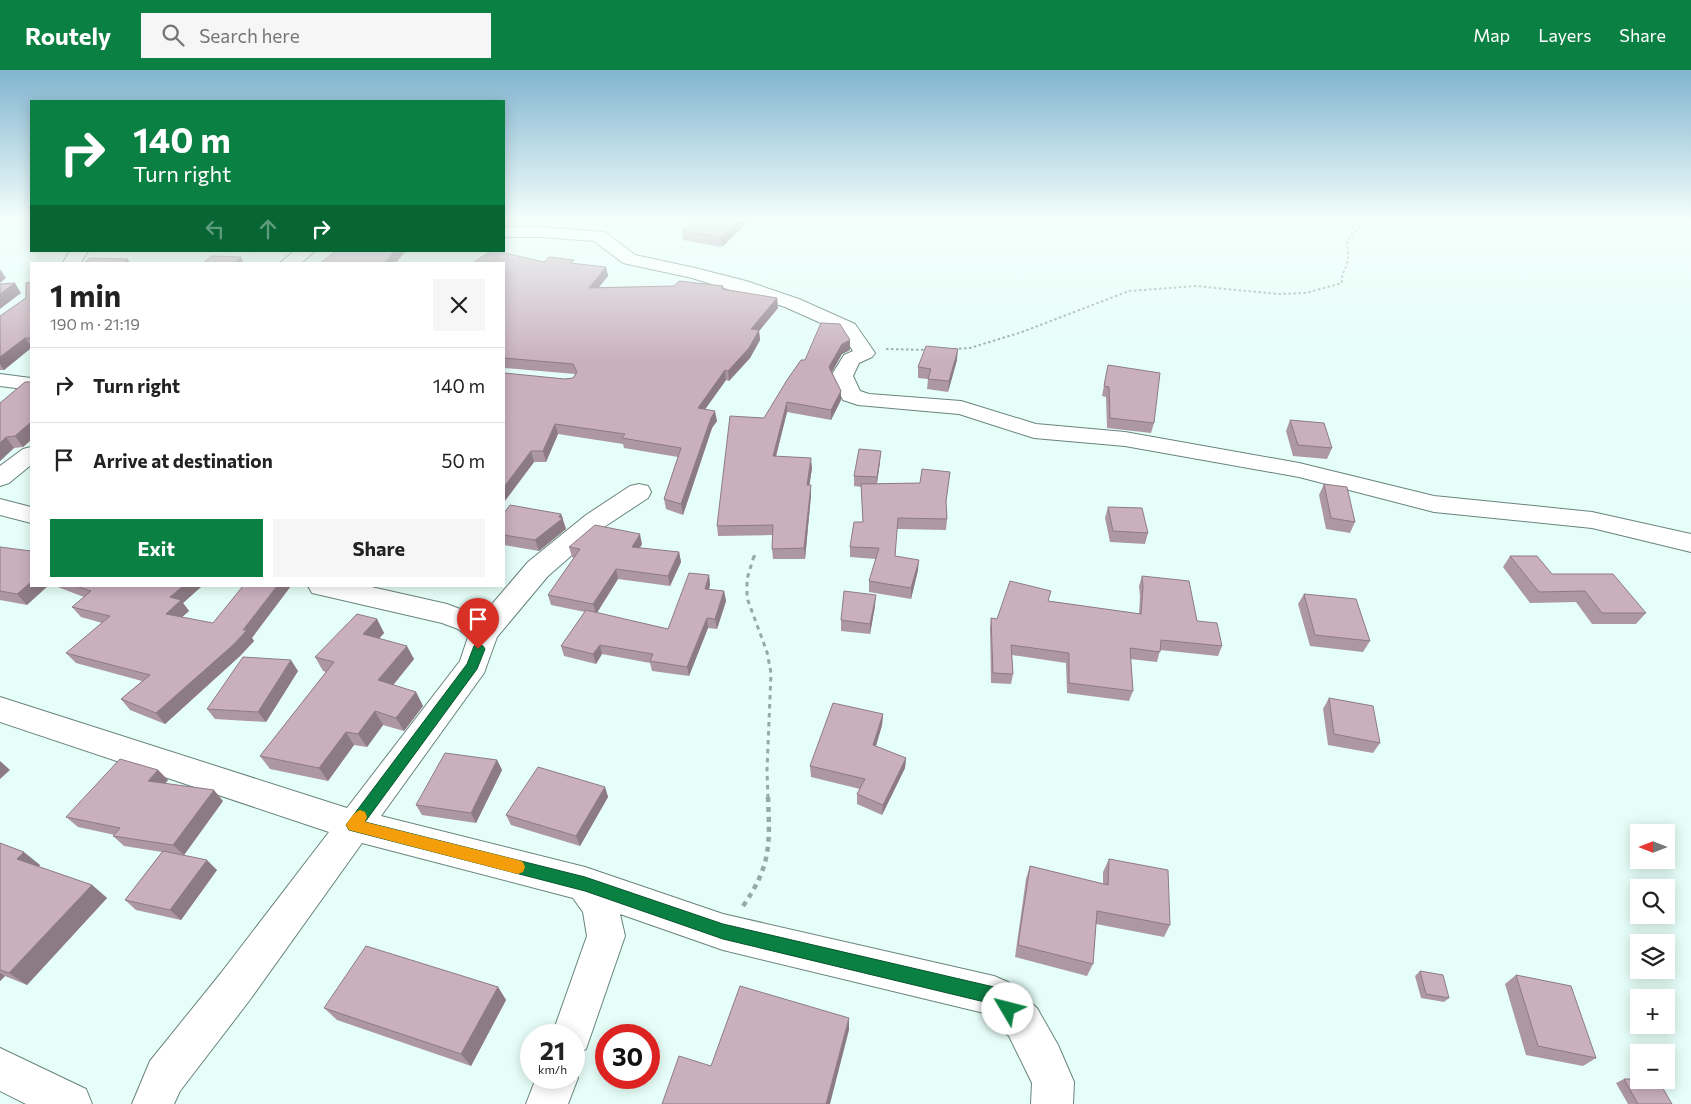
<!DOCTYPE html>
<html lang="en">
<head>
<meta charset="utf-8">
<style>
  body { margin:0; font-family:Commissioner,sans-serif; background:#f6f6f6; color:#222; height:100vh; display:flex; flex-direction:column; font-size:19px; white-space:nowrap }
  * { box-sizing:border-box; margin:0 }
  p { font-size:16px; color:#767676 }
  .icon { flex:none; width:28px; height:28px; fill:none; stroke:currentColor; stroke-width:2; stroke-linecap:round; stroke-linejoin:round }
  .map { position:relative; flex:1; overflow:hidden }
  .details { position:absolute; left:30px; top:192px; width:475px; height:325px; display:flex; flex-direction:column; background:#fff; border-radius:0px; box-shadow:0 2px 12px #0003 }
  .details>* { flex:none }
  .banner { position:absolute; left:30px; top:30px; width:475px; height:152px; border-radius:0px; box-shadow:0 2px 12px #0003; background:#0b8043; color:#fff; overflow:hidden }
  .needle { width:32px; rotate:270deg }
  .controls { position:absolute; left:1630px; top:754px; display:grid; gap:10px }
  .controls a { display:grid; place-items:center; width:45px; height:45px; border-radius:0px; background:#fff; box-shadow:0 2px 12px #0003; font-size:25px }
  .speed { position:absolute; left:520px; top:954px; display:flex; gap:10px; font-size:25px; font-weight:700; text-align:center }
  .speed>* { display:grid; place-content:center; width:65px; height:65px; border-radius:50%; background:#fff; box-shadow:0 2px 12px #0003; line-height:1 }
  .speed small { font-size:12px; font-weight:400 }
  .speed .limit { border:8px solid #d22; background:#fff; color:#111 }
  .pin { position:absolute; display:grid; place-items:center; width:42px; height:42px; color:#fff; margin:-51px -21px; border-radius:50% 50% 50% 0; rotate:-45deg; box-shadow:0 0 5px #0007 }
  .pin .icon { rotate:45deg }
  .me { position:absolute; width:55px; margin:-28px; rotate:307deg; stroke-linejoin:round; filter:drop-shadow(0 0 4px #0008) }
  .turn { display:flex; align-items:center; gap:18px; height:105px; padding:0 20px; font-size:22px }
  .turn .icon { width:65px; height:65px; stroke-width:2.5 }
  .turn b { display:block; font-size:35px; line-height:42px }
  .lanes { display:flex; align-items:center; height:48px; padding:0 20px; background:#0003; justify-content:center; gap:25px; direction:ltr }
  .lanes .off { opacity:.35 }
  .round { display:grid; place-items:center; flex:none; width:52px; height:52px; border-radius:0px; background:#f6f6f6 }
  .head { display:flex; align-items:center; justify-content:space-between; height:85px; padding:0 20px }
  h1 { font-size:30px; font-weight:700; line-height:38px }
  .primary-button { display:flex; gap:10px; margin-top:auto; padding:10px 20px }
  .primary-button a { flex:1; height:58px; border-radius:0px; background:#0b8043; color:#fff; font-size:20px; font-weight:700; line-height:58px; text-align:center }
  .primary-button a+a { background:#f6f6f6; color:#222 }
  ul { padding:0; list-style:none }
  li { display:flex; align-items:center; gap:15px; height:75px; padding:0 20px; border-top:1px solid #e0e0e0 }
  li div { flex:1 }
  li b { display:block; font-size:19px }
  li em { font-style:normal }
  header { display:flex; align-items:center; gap:30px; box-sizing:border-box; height:70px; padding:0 25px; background:#0b8043; color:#fff }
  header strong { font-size:24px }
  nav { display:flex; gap:28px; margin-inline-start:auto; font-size:18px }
  .search { width:350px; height:45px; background:#f6f6f6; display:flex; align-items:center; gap:12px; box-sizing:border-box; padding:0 18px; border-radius:0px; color:#767676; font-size:19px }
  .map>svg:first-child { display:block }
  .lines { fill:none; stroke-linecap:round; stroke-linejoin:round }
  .street-casing { stroke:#68847d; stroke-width:2 }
  .path-far3 { stroke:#96a9a4; stroke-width:2; stroke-dasharray:2.5 2.5; stroke-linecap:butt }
  .path-far2 { stroke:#96a9a4; stroke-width:2.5; stroke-dasharray:3 3; stroke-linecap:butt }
  .path-far1 { stroke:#96a9a4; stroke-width:3; stroke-dasharray:4.5 4.5; stroke-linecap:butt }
  .path { stroke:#96a9a4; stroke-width:4.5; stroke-dasharray:5 5; stroke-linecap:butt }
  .street { fill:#fff; fill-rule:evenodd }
  .wall { fill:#ad97a2 }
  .shaded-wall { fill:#8d7b84 }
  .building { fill:#c9b0bc; stroke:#8d7b84 }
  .route { fill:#0b8043; stroke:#07532c }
  .slow { fill:#f59e0b }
</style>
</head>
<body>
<header>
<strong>Routely</strong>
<div class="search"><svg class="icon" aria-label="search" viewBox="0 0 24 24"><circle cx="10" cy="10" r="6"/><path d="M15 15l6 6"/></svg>Search here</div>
<nav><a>Map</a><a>Layers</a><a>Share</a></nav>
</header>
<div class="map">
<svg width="1691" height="1034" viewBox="0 0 1691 1034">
  <rect width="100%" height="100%" fill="#e6fef8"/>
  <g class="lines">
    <defs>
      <path id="street" d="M 504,157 L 541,157 L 605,162 L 635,185 L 695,198 L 746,211 L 799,229 L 855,254 L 875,283 L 872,287 L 859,293 L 853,306 L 860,321 L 869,324 L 961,331 L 1036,354 L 1125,362 L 1299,393 L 1434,426 L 1592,442 L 1691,464 L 1691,482 L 1592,458 L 1434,442 L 1299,407 L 1125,376 L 1034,368 L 959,344 L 858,335 L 843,330 L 831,306 L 844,285 L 853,281 L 841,262 L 785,237 L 692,208 L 623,193 L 594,171 L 541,167 L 504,167 Z
        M 70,181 L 88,181 L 80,194 L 62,194 Z
        M 294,181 L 315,181 L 300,194 L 279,194 Z
        M 0,304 L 31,308 L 31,320 L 0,316 Z
        M 31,377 L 31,395 L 9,413 L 0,416 L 0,396 L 23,379 Z
        M 639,414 L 648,416 L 651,422 L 648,428 L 604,457 L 548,506 L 497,567 L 484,603 L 381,746 L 585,797 L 723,844 L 994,906 L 1008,912 L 1037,938 L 1058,975 L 1074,1012 L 1073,1034 L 1031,1034 L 1032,1013 L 1009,966 L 984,943 L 723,880 L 620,844 L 625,866 L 586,979 L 574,985 L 574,965 L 552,965 L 587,866 L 583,842 L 573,828 L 362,773 L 249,931 L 180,1021 L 174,1034 L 132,1034 L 150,991 L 221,903 L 329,762 L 0,652 L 0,627 L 347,738 L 460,591 L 468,567 L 458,559 L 442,553 L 312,523 L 308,516 L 367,516 L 447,534 L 481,547 L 528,492 L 586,445 L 630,416 Z
        M 0,429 L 31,437 L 31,453 L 0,445 Z
        M 0,978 L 86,1019 L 92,1034 L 26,1034 L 0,1021 Z
        M 574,998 L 578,1008 L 568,1034 L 526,1034 L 536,1008 L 574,1008 Z"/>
    </defs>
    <!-- street casing -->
    <use href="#street" class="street-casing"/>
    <!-- path-far3 -->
    <path class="path-far3" d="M 886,279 L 928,280
      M 949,279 L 970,278 L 1022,262 L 1129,221 L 1196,216 L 1278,224 L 1306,223 L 1342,213 C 1341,204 1345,201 1347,193 C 1349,185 1348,179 1347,171 L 1365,151 L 1373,148"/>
    <!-- path-far2 -->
    <path class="path-far2" d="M 754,488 L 755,484"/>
    <!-- path-far1 -->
    <path class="path-far1" d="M 754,486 L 747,509 L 747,528 L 767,582 L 771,603 L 767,700 L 768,729"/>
    <!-- path -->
    <path class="path" d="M 743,836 C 771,796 770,775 768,727"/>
    <!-- street -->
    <use href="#street" class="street"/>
  </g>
  <!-- wall -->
  <path class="wall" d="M 696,148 L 752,148 L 722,177 L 683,170 L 682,161 Z
    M 544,192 L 574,194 L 606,197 L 608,206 L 599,217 L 723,216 L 724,219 L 777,228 L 778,238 L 759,261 L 760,270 L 750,288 L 729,311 L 726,310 L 705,339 L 717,351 L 712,358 L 683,445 L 666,439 L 664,429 L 678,387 L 624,378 L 623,374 L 558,364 L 546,392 L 534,392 L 504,432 L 565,309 L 573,308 L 575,304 L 504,298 L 504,194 Z
    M 31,212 L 31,278 L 4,300 L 0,300 L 0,246 L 26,228 Z
    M 850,280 L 842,284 L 832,302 L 841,321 L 841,330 L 831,350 L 787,342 L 776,387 L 812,398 L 809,415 L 811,425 L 805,489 L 773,489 L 772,479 L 773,465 L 718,466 L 717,456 L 764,348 L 805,290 Z
    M 957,290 L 948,322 L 927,319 L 928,309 L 918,308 L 918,297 Z
    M 1108,295 L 1154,353 L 1151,363 L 1107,358 L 1106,327 L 1102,326 Z
    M 31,312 L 31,370 L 23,377 L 14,378 L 0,391 L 0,333 Z
    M 1290,350 L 1332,378 L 1327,389 L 1293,386 L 1286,361 Z
    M 880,392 L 877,414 L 920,413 L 950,402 L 946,433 L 947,449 L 946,460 L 897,459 L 895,486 L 918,500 L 911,529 L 869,522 L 869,511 L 876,489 L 850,487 L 850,477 L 863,452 L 861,417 L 854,416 L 854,406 Z
    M 1324,414 L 1355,452 L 1350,463 L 1326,459 L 1319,425 Z
    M 1108,437 L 1148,463 L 1145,474 L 1110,472 L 1105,448 Z
    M 504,443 L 561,444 L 566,459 L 539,481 L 504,475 Z
    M 642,474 L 640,478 L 679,482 L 681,492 L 670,516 L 618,509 L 597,543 L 668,559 L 709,505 L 710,515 L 709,520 L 724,521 L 726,531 L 717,559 L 708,558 L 689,606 L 652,601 L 650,593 L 602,584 L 596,594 L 564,586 L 561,576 L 585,542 L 551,535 L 548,525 L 574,488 L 572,487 L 569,477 Z
    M 0,477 L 27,535 L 0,530 Z
    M 1510,486 L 1552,504 L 1646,543 L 1636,554 L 1592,554 L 1576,532 L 1530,533 L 1503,497 Z
    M 1142,506 L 1197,551 L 1222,576 L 1218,586 L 1160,580 L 1157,592 L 1130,589 L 1133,621 L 1129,631 L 1067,623 L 1066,593 L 1012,585 L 1013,604 L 1011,614 L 991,613 L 990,558 L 991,548 L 997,549 L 1049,531 L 1139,544 L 1140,527 L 1139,516 Z
    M 55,516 L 202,516 L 183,533 L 189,541 L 182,547 L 252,568 L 254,571 L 240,586 L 165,654 L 130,640 L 121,629 L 142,611 L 76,593 L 66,583 L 102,553 L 81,547 L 72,537 L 84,527 Z
    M 1304,524 L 1370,571 L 1363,582 L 1310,576 L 1298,534 Z
    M 875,536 L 870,564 L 841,561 L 841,550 Z
    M 377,549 L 384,563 L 379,569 L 414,589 L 393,615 L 416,622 L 423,636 L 404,661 L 383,655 L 367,677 L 354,675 L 328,711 L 270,699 L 260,686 L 326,602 L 323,601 L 315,587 Z
    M 298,601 L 266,652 L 215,649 L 207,639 Z
    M 1329,628 L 1380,673 L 1373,683 L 1328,675 L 1323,639 Z
    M 883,644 L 882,655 L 876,676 L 906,688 L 905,698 L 882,745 L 857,734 L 857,724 L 860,719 L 811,707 L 810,696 Z
    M 497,690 L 502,700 L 476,753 L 422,745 L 416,735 Z
    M 158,700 L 168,710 L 165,714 L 223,731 L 184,785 L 217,800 L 181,850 L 136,840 L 125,830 L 162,782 L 124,776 L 113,766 L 115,765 L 78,757 L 66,747 Z
    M 605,717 L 608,727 L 580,776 L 511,755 L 506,745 Z
    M 0,773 L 40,795 L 38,797 L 92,815 L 107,828 L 27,915 L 5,906 L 0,911 Z
    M 1109,789 L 1170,855 L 1164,867 L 1096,854 L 1093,894 L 1087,906 L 1015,887 L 1026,809 L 1030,796 L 1103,814 L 1103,802 Z
    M 1420,901 L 1449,928 L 1444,932 L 1421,928 L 1415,906 Z
    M 1516,905 L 1596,988 L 1583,996 L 1526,985 L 1505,914 Z
    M 498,917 L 506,930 L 471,996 L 337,950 L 324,938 Z
    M 1624,1009 L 1672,1034 L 1628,1034 L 1616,1013 Z"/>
  <!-- shaded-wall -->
  <path class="shaded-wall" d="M 742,148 L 752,148 L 722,177 L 721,167 Z
    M 395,181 L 406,181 L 395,194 L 383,194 Z
    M 241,187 L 244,194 L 233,194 Z
    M 128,189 L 130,194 L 123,193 Z
    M 606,197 L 608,206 L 591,227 L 589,218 Z
    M 0,199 L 6,208 L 0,213 Z
    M 15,213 L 21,223 L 0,239 L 0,224 Z
    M 777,228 L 778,238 L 759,261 L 760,270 L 750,288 L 729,311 L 728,301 L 751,259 Z
    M 25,268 L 31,276 L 31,278 L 4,300 L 0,294 L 0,287 Z
    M 850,270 L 850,280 L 842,284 L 829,307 L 829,297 L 842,274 Z
    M 958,279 L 957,290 L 948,322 L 949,311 Z
    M 725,300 L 726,310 L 699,348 L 698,338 Z
    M 841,321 L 841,330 L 831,350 L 831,340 Z
    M 787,332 L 787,342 L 773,397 L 773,386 Z
    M 715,341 L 717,351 L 712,358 L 683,445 L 681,434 L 711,348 Z
    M 31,352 L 31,370 L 23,377 L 15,366 Z
    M 555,354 L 558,364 L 546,392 L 543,381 Z
    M 6,367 L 14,378 L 0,391 L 0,373 Z
    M 531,381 L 534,392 L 504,432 L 504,417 Z
    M 881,381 L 880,392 L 876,418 L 877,407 Z
    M 811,388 L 812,398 L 808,425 L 807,415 Z
    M 811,415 L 811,425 L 805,489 L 804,478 Z
    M 561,444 L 566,459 L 539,481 L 535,470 Z
    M 640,464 L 642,474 L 634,487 L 632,477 Z
    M 679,482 L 681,492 L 670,516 L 668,506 Z
    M 919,490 L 918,500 L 911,529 L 911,518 Z
    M 616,499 L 618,509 L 596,544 L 593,534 Z
    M 709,505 L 710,515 L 706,529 L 705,519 Z
    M 31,512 L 31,516 L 48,516 L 27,535 L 17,524 Z
    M 183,516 L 202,516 L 183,533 L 189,541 L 174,554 L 166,544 L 170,527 Z
    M 277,516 L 291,516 L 252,568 L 254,571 L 240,586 L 165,654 L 156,643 L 243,560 Z
    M 724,521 L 726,531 L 717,559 L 715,549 Z
    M 876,525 L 875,536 L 870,564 L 870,554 Z
    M 707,548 L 708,558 L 689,606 L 687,597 Z
    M 377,549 L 384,563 L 370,578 L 363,564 Z
    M 600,575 L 602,584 L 596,594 L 593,584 Z
    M 407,576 L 414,589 L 386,624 L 378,610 Z
    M 291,590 L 298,601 L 266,652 L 258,642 Z
    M 416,622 L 423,636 L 404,661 L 396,648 Z
    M 375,641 L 383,655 L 367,677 L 358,664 Z
    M 883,644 L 882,655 L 873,686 L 873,675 Z
    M 346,662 L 354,675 L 328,711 L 319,698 Z
    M 906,688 L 905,698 L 882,745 L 883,735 Z
    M 497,690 L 502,700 L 476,753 L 471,743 Z
    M 0,691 L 10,700 L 0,709 Z
    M 158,700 L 168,710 L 158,722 L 148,711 Z
    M 605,717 L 608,727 L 580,776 L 576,766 Z
    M 214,720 L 223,731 L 184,785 L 173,775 Z
    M 24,782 L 40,795 L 33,802 L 17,789 Z
    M 207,790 L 217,800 L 181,850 L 170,840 Z
    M 92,815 L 107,828 L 27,915 L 9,903 Z
    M 0,903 L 5,906 L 0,911 Z
    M 498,917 L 506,930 L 471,996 L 461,984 Z
    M 849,948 L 849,960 L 830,1034 L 826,1034 Z"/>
  <!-- building -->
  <path class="building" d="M 696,148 L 742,148 L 721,167 L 682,161 Z
    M 336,181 L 395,181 L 383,194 L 319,194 Z
    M 491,181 L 496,181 L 544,192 L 549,187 L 574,190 L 570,193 L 606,197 L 589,218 L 674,216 L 679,211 L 723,216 L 722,219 L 777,228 L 751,259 L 759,260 L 749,278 L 728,301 L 725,300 L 698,338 L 715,341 L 711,348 L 681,434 L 664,429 L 681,378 L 622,368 L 625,364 L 555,354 L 543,381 L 531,381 L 504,417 L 504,303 L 565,309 L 573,308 L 577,302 L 573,294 L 504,288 L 504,194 L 471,194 Z
    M 211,186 L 241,187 L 233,194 L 202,194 Z
    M 90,188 L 128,189 L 123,193 L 184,194 L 83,194 Z
    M 31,212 L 31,268 L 25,268 L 0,287 L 0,246 L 26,228 L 26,213 Z
    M 15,213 L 0,224 L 0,214 Z
    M 821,253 L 840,254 L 850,270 L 842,274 L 829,297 L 841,321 L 831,340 L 787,332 L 773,386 L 811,388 L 807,415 L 811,415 L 804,478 L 772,479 L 773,455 L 717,456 L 730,346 L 764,348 L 787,310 L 801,290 L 805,290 Z
    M 926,276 L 958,279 L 949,311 L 928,309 L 931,299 L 918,297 Z
    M 1108,295 L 1160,303 L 1154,353 L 1110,348 L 1109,317 L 1104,316 Z
    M 25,312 L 31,312 L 31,352 L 15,366 L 6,367 L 0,373 L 0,333 Z
    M 1290,350 L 1324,353 L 1332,378 L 1298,375 Z
    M 859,379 L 881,381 L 877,407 L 854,406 Z
    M 922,399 L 950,402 L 946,431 L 947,449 L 898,448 L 895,486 L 919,490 L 911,518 L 869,511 L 879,478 L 850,477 L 854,452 L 863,452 L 861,414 L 920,413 Z
    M 1324,414 L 1347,417 L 1355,452 L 1331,448 Z
    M 510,435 L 561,444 L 559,447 L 563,448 L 535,470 L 504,465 L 504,443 Z
    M 1108,437 L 1142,438 L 1148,463 L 1113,461 Z
    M 595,455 L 640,464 L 632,477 L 679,482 L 668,506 L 616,499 L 593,534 L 548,525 L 580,479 L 569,477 Z
    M 0,477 L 31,481 L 31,512 L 17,524 L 0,521 Z
    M 1510,486 L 1537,486 L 1552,504 L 1613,504 L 1646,543 L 1602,543 L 1585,521 L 1539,522 Z
    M 689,503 L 709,505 L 705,519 L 724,521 L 715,549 L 707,548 L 687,597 L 650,591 L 653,584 L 600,575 L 593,584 L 561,576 L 586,540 L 668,559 Z
    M 1142,506 L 1189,511 L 1197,551 L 1217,553 L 1222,576 L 1161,570 L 1160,582 L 1130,578 L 1133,621 L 1069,613 L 1069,583 L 1011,575 L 1013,604 L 993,603 L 991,548 L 997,549 L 1010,511 L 1051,521 L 1048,531 L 1141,544 L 1143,517 Z
    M 76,516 L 183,516 L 170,527 L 181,530 L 166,544 L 213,553 L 243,516 L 277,516 L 243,560 L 247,560 L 233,575 L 156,643 L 121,629 L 150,605 L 66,583 L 110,546 L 72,537 L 91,521 Z
    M 844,521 L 876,525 L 870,554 L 841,550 Z
    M 1304,524 L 1356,529 L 1370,571 L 1315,565 Z
    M 357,544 L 377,549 L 363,564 L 407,576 L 378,610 L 416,622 L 396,648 L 375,641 L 358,664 L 346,662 L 319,698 L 260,686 L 334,592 L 315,587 Z
    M 243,587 L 291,590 L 258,642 L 207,639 Z
    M 1329,628 L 1373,636 L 1380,673 L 1334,664 Z
    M 833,633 L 883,644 L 873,675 L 906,688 L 883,735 L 857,724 L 865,709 L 810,696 Z
    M 445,683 L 497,690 L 471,743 L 416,735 Z
    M 120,689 L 158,700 L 148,711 L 214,720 L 173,775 L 113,766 L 120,758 L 66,747 Z
    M 538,697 L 605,717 L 576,766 L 506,745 Z
    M 0,773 L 24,782 L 17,789 L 92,815 L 9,903 L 0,900 Z
    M 163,781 L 207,790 L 170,840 L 125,830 Z
    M 1109,789 L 1168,800 L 1170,855 L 1097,841 L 1093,894 L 1018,875 L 1030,796 L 1108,815 Z
    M 366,876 L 498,917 L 461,984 L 324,938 Z
    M 1420,901 L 1443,905 L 1449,928 L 1426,924 Z
    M 1516,905 L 1571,916 L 1596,988 L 1538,976 Z
    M 740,916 L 849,948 L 826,1034 L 662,1034 L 679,986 L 711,996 Z
    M 1624,1009 L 1639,1009 L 1639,1010 L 1658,1010 L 1672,1034 L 1638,1034 Z"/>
  <!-- sky -->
  <linearGradient id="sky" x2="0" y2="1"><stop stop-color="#81b4cf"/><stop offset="0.51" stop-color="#f4fffc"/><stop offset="1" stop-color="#f4fffc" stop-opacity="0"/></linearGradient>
  <rect width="1691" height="293" fill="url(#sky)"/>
  <!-- route -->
  <path class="route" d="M 478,574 L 483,576 L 485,579 L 477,599 L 365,752 L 585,807 L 723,854 L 994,917 C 1003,921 1013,930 1016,939 L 1014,945 L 1008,947 L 1002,945 L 989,933 L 723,869 L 585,821 L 349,760 L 346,755 L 349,751 L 467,594 L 474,576 Z"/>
  <!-- slow -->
  <path class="slow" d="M 360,740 L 365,742 L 367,747 L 365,752 L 518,790 L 523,792 L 525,797 L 523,802 L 518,804 L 349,760 L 346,755 C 350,749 353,743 360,740 Z"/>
</svg>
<div class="controls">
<a><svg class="needle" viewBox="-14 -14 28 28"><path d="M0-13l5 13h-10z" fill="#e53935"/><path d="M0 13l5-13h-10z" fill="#767676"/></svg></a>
<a><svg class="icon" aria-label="search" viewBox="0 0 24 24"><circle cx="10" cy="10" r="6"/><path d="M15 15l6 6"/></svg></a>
<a><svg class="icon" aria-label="layers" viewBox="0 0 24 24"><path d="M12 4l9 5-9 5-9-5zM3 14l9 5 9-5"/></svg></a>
<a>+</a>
<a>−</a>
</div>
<div class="speed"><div>21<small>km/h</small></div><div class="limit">30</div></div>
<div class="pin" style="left:478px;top:579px;background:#d93025"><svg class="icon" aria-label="arrive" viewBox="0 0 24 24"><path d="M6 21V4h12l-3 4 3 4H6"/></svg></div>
<svg class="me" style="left:1008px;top:939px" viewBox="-20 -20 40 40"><circle r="19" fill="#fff"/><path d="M0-13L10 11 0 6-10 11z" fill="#0b8043"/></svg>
<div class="banner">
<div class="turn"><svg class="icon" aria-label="right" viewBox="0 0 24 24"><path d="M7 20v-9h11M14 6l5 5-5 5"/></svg><div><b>140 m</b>Turn right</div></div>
<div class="lanes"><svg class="icon off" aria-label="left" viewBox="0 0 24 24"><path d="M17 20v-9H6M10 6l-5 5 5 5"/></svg><svg class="icon off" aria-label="ahead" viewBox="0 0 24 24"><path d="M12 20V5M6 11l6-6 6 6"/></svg><svg class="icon" aria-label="right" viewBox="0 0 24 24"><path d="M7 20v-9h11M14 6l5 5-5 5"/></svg></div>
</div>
<section class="details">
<div class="head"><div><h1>1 min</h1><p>190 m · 21:19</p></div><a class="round"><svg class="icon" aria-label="close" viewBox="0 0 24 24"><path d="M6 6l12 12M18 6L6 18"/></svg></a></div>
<ul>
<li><svg class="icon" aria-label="right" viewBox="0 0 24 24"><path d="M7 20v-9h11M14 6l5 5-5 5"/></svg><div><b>Turn right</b></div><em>140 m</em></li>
<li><svg class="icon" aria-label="arrive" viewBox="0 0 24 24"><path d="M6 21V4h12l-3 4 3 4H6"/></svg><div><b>Arrive at destination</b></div><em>50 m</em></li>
</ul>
<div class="primary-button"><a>Exit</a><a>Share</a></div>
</section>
</div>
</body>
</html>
